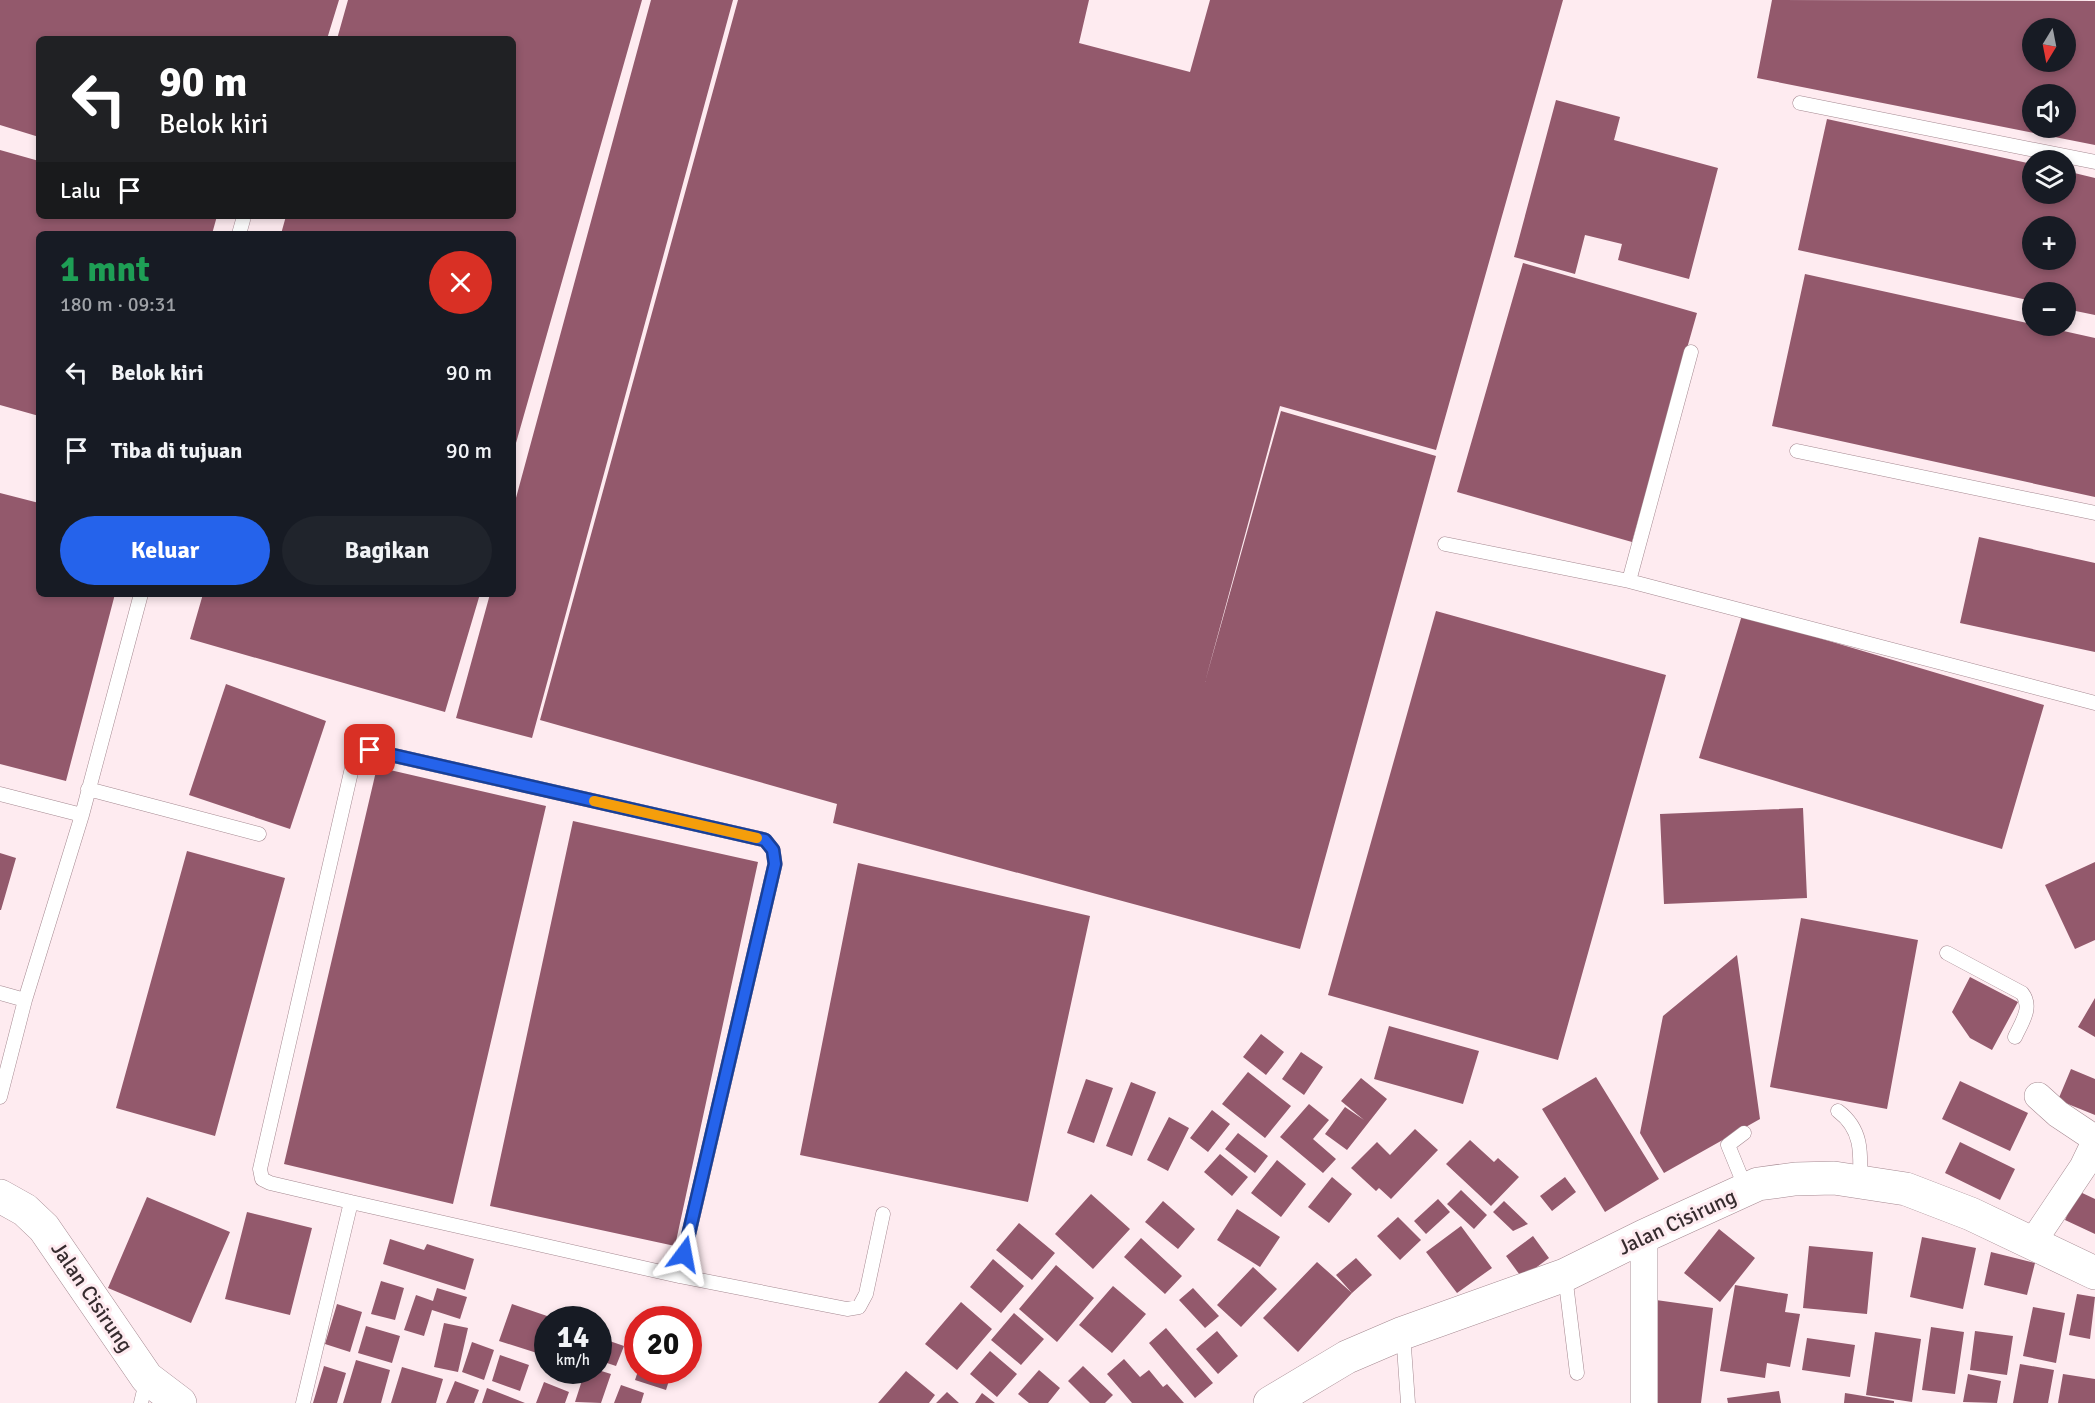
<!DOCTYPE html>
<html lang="id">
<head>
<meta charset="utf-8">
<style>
  body { margin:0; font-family:Signika,sans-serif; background:#20242c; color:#f1f3f6; height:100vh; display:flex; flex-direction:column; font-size:22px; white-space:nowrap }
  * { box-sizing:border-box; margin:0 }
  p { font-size:20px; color:#9ea1a6 }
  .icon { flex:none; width:33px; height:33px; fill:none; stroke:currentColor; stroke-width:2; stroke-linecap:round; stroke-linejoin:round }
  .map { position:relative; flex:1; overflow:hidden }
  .sheet { position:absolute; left:36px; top:231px; width:480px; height:366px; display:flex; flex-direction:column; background:#171b24; border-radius:9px; box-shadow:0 3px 9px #0003 }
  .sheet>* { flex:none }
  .banner { position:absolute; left:36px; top:36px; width:480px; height:183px; border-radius:9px; box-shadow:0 3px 9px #0003; background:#202124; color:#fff; overflow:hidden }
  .needle { width:39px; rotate:190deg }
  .tools { position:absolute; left:2022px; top:18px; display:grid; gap:12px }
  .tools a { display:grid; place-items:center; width:54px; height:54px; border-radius:50%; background:#171b24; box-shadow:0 3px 9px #0003; font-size:30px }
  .speed { position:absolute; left:534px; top:1306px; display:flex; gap:12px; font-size:30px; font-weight:700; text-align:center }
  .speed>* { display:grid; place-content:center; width:78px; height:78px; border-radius:50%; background:#171b24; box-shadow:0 3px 9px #0003; line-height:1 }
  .speed small { font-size:15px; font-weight:400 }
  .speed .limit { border:9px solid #d22; background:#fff; color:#111 }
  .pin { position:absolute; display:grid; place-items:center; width:51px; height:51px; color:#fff; margin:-26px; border-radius:12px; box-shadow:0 3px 9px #0006 }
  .me { position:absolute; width:66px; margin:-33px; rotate:13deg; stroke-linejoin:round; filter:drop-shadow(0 0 4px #0008) }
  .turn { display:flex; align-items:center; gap:21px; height:126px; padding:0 24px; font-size:27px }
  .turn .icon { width:78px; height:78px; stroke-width:2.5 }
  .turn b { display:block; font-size:42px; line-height:51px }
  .then { display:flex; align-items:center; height:57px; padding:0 24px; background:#0003; gap:12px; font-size:22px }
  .round { display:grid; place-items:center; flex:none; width:63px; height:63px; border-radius:32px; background:#20242c }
  .headline { display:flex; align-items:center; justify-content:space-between; height:102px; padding:0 24px }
  h1 { font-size:36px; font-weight:700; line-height:45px; color:#1e9e55 }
  .button { display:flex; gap:12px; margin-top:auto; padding:12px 24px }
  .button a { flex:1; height:69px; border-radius:36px; background:#2563eb; color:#fff; font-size:24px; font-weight:700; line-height:69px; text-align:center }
  .button a+a { background:#20242c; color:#f1f3f6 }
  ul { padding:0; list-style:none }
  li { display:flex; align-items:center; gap:18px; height:78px; padding:0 24px }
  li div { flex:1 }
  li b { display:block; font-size:22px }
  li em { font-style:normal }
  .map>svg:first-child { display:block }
  .building { fill:#93596c; fill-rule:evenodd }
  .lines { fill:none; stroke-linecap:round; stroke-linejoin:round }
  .lane-casing { stroke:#a58991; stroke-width:15 }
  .street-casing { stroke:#a58991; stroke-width:28 }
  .secondary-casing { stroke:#a58991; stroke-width:34 }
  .lane { stroke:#fff; stroke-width:14 }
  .street { stroke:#fff; stroke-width:27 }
  .secondary { stroke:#fff; stroke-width:33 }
  .route-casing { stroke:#184099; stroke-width:15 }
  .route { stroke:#2563eb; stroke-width:10 }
  .slow { stroke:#f59e0b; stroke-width:10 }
  .labels { text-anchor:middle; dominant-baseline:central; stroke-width:6; stroke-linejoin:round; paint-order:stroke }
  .street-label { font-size:21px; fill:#372c2f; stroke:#feebf0 }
</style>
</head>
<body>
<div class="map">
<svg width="2095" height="1403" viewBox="0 0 2095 1403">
  <rect width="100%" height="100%" fill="#feebf0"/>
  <!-- building -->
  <path class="building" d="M 0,0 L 339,0 L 327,39 L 39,39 L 39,137 L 0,125 Z
    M 348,0 L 642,0 L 514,450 L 513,234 L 281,234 L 286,216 L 513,216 L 513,39 L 337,39 Z
    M 651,0 L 733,0 L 532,738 L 456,718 L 490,594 L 513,594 L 513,509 Z
    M 738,0 L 1089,0 L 1079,43 L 1190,72 L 1210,0 L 1563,0 L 1436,450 L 1280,406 L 1205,682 L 1281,411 L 1436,456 L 1300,949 L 833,823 L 837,804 L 540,720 Z
    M 1772,0 L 2095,1 L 2095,145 L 1757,78 ZM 2032,28 L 2066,28 L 2066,62 L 2032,62 ZM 2032,94 L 2066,94 L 2066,128 L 2032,128 Z
    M 1556,100 L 1620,117 L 1614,140 L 1718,168 L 1689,279 L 1618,260 L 1622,244 L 1585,235 L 1575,274 L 1514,257 Z
    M 1827,119 L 2032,164 L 2032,194 L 2066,194 L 2066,171 L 2095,178 L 2095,315 L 2066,309 L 2066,292 L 2032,292 L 2032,301 L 1798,250 ZM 2032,226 L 2066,226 L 2066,260 L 2032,260 Z
    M 0,150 L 39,161 L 39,216 L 217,216 L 212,234 L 39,234 L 39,416 L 0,405 Z
    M 1523,263 L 1697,313 L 1632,542 L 1457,492 Z
    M 1805,274 L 2095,338 L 2095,497 L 1772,426 Z
    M 0,493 L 39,503 L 39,594 L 115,594 L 66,781 L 0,764 Z
    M 1979,537 L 2095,563 L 2095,652 L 1960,623 Z
    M 203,594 L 480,594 L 445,712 L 190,639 Z
    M 1436,611 L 1666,675 L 1558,1060 L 1328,995 Z
    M 1742,615 L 2044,705 L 2002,849 L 1699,758 Z
    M 226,684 L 326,721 L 290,829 L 189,795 Z
    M 377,767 L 546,806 L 453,1204 L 284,1164 Z
    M 1803,808 L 1807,898 L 1664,904 L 1660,814 Z
    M 573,821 L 758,862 L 675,1246 L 490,1206 Z
    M 187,851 L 285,878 L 215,1136 L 116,1108 Z
    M 0,853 L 16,858 L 1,910 L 0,910 Z
    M 2095,862 L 2095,940 L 2075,949 L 2045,885 Z
    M 858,863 L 1090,916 L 1028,1202 L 800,1155 Z
    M 1801,918 L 1918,940 L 1887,1109 L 1770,1087 Z
    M 1737,955 L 1760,1119 L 1664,1173 L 1640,1133 L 1663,1016 Z
    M 1970,977 L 2018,1002 L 1992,1050 L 1970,1038 L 1952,1012 Z
    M 2095,998 L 2095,1037 L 2078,1027 Z
    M 1389,1026 L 1479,1051 L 1463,1104 L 1374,1079 Z
    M 1261,1034 L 1284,1052 L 1266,1075 L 1243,1057 Z
    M 1301,1052 L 1323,1067 L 1304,1095 L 1282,1079 Z
    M 2071,1069 L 2095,1079 L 2095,1115 L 2058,1100 Z
    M 1248,1072 L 1291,1106 L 1265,1138 L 1222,1104 Z
    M 1596,1077 L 1659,1179 L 1605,1212 L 1542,1109 Z
    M 1361,1078 L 1387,1099 L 1347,1150 L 1325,1134 L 1345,1107 L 1364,1120 L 1341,1101 Z
    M 1086,1079 L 1113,1088 L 1094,1143 L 1067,1133 Z
    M 1960,1081 L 2028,1113 L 2010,1151 L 1942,1119 Z
    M 1131,1082 L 1156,1092 L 1132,1156 L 1106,1146 Z
    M 1309,1104 L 1329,1120 L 1313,1139 L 1336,1159 L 1323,1173 L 1280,1137 Z
    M 1212,1110 L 1230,1124 L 1208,1152 L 1190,1138 Z
    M 1169,1117 L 1189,1128 L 1168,1171 L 1147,1160 Z
    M 1415,1129 L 1438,1150 L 1391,1199 L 1379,1188 L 1376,1191 L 1351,1168 L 1377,1142 L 1390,1155 Z
    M 1238,1133 L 1268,1156 L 1255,1173 L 1225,1149 Z
    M 1470,1140 L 1494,1162 L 1498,1158 L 1519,1177 L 1491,1206 L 1446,1164 Z
    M 1960,1142 L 2015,1169 L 2000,1200 L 1945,1173 Z
    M 1220,1154 L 1248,1177 L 1232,1196 L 1204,1172 Z
    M 1277,1160 L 1306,1184 L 1281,1217 L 1251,1193 Z
    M 1332,1177 L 1352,1194 L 1329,1223 L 1308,1207 Z
    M 1565,1177 L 1576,1192 L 1552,1211 L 1540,1196 Z
    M 1461,1190 L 1487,1215 L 1474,1229 L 1447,1204 Z
    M 2078,1191 L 2095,1199 L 2095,1234 L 2065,1220 Z
    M 1091,1194 L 1130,1229 L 1093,1269 L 1055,1234 Z
    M 147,1197 L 230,1232 L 191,1323 L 108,1288 Z
    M 1438,1199 L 1450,1212 L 1426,1234 L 1414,1221 Z
    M 1163,1201 L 1195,1229 L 1178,1249 L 1145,1222 Z
    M 1504,1201 L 1528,1224 L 1513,1231 L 1493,1212 Z
    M 1237,1209 L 1280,1237 L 1260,1267 L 1217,1240 Z
    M 247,1212 L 312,1228 L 290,1315 L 225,1299 Z
    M 1398,1217 L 1421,1240 L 1400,1260 L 1377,1236 Z
    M 1019,1223 L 1055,1253 L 1032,1280 L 996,1250 Z
    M 1461,1226 L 1492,1268 L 1457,1293 L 1426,1252 Z
    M 1719,1229 L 1755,1258 L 1720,1302 L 1684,1273 Z
    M 1533,1236 L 1549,1258 L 1522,1278 L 1506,1256 Z
    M 1922,1237 L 1976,1248 L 1963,1309 L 1910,1297 Z
    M 1141,1238 L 1182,1276 L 1165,1294 L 1124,1257 Z
    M 390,1239 L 424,1250 L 427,1244 L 474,1259 L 465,1290 L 383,1264 Z
    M 1809,1246 L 1873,1252 L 1867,1314 L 1803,1308 Z
    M 1991,1252 L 2035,1263 L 2027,1295 L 1984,1285 Z
    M 1356,1258 L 1372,1275 L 1352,1293 L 1336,1275 Z
    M 993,1259 L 1024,1286 L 1001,1313 L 970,1287 Z
    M 1317,1262 L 1352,1293 L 1298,1352 L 1263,1318 Z
    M 1056,1265 L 1094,1298 L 1057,1342 L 1019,1309 Z
    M 1253,1267 L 1277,1289 L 1241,1327 L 1217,1305 Z
    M 381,1281 L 404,1288 L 395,1320 L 371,1314 Z
    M 1735,1285 L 1788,1294 L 1785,1312 L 1800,1314 L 1790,1367 L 1767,1363 L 1765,1378 L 1720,1371 Z
    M 1113,1286 L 1146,1314 L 1112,1353 L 1079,1325 Z
    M 437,1288 L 467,1297 L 460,1319 L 432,1310 L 424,1336 L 404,1330 L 416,1295 L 433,1301 Z
    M 1193,1288 L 1219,1316 L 1205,1328 L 1179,1300 Z
    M 2077,1294 L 2095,1297 L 2090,1339 L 2069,1335 Z
    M 1656,1300 L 1713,1308 L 1701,1403 L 1651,1403 Z
    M 961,1302 L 992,1329 L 957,1370 L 925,1344 Z
    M 337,1304 L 362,1312 L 350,1352 L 325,1344 Z
    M 512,1304 L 550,1317 L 537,1353 L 499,1341 Z
    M 2033,1307 L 2065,1313 L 2056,1363 L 2023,1356 Z
    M 1014,1313 L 1044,1339 L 1021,1365 L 991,1340 Z
    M 444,1323 L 468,1328 L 458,1372 L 434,1367 Z
    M 366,1326 L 400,1336 L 392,1363 L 358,1353 Z
    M 1931,1327 L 1964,1332 L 1955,1394 L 1922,1390 Z
    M 1166,1328 L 1213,1383 L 1195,1398 L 1149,1343 Z
    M 1217,1331 L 1238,1356 L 1218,1374 L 1196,1349 Z
    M 1975,1331 L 2013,1336 L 2007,1375 L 1970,1370 Z
    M 1875,1332 L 1921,1339 L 1912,1402 L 1866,1395 Z
    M 598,1337 L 624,1346 L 616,1366 L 598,1360 Z
    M 1807,1338 L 1855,1345 L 1850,1377 L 1802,1370 Z
    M 472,1342 L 494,1350 L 484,1380 L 462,1372 Z
    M 990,1351 L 1017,1374 L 997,1397 L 970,1374 Z
    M 500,1355 L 529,1365 L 520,1391 L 492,1381 Z
    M 1124,1359 L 1140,1377 L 1149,1370 L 1163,1387 L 1167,1384 L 1184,1403 L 1132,1403 L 1107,1374 Z
    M 356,1360 L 390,1370 L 381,1403 L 343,1403 Z
    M 2020,1364 L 2054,1370 L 2048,1403 L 2013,1403 Z
    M 324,1366 L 346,1373 L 337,1403 L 313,1403 Z
    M 1083,1366 L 1113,1395 L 1105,1403 L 1090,1403 L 1068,1381 Z
    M 402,1367 L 443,1379 L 436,1403 L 391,1403 Z
    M 598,1370 L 611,1374 L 601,1403 L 575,1402 L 585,1371 Z
    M 1039,1370 L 1060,1388 L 1048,1403 L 1029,1403 L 1018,1394 Z
    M 546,1371 L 576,1371 L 573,1381 Z
    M 638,1371 L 672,1371 L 666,1390 L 635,1380 Z
    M 906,1371 L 935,1395 L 929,1403 L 878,1403 Z
    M 1968,1374 L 2001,1381 L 1997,1403 L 1963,1402 Z
    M 2063,1374 L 2095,1379 L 2095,1403 L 2058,1403 Z
    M 455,1381 L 479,1390 L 474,1403 L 446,1403 Z
    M 544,1382 L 569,1392 L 565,1403 L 536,1403 Z
    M 621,1385 L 644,1393 L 641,1403 L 614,1403 Z
    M 487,1388 L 525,1403 L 482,1403 Z
    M 1779,1391 L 1781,1403 L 1728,1403 L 1727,1398 Z
    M 947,1392 L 959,1403 L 936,1403 Z
    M 982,1393 L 995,1403 L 975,1403 Z
    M 1845,1393 L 1894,1401 L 1894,1403 L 1844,1403 Z"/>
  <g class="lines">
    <defs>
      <path id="lane" d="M 1800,103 L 2095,162
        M 239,234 L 243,220
        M 1691,352 L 1629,581 L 2095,703
        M 1797,451 L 2095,513
        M 1445,544 L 1629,581
        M 88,789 L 259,834
        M 0,794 L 82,815
        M 1947,953 L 2022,993 C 2033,1007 2022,1022 2015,1037
        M 0,993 L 25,1000
        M 0,1097 L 25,1000 L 82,815 L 141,594
        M 1838,1111 C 1862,1129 1861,1152 1860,1181
        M 1744,1133 L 1728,1145 L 1746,1189
        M 351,1202 L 270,1183 L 262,1179 L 260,1169 L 354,759 L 360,753 L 370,750 L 765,840 L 773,850 L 775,864 L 679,1276
        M 1565,1275 L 1577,1373
        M 1403,1333 L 1408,1403
        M 141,1403 L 147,1378
        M 303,1403 L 351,1202 L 679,1276 L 847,1309 L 859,1307 L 866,1294 L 883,1214"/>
      <path id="street" d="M 2032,1243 L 2083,1167 L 2095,1142 L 2094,1138 L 2058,1114 L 2038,1096
        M 1644,1403 L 1644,1236"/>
      <path id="secondary" d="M 0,1196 L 25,1210 L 44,1228 L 147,1378 L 180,1403
        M 1270,1403 L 1347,1357 L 1403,1333 L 1565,1275 L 1644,1236 L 1758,1184 L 1795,1179 L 1834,1178 L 1906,1189 L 1971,1214 L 2095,1273"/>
    </defs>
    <!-- lane casing -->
    <use href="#lane" class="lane-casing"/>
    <!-- street casing -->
    <use href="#street" class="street-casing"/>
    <!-- secondary casing -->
    <use href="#secondary" class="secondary-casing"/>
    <!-- lane -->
    <use href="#lane" class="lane"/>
    <!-- street -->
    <use href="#street" class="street"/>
    <!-- secondary -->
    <use href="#secondary" class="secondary"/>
  </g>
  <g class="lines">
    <defs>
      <path id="route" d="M 370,750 L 765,840 L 773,850 L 775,864 L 684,1254"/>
    </defs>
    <!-- route casing -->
    <use href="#route" class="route-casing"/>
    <!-- route -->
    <use href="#route" class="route"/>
    <!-- slow -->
    <path class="slow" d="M 594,801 L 757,838"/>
  </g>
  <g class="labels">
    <!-- street labels -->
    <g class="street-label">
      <text transform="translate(1677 1222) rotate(-25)">Jalan Cisirung</text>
      <text transform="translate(92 1297) rotate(56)">Jalan Cisirung</text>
    </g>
  </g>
</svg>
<div class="tools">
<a><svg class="needle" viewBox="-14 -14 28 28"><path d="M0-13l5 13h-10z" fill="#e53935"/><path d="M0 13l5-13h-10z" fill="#9ea1a6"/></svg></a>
<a><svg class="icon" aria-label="sound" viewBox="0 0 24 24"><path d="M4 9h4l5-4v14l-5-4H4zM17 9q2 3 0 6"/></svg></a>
<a><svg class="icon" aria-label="layers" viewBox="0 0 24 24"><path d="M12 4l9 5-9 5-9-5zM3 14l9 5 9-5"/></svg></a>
<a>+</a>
<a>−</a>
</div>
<div class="speed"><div>14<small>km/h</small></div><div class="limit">20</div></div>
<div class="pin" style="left:370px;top:750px;background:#d93025"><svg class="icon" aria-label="arrive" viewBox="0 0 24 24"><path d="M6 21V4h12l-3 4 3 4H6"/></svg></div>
<svg class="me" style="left:684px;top:1254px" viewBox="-20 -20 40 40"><path d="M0-17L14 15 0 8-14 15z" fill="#2563eb" stroke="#fff" stroke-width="4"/></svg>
<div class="banner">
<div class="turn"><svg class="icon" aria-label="left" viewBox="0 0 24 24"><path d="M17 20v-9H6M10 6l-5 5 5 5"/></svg><div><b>90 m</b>Belok kiri</div></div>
<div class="then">Lalu<svg class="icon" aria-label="arrive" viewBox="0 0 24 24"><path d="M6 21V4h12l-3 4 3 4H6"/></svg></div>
</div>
<section class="sheet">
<div class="headline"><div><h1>1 mnt</h1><p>180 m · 09:31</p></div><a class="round" style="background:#d93025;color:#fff"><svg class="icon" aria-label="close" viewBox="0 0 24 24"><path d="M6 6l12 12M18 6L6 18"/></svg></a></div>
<ul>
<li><svg class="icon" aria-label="left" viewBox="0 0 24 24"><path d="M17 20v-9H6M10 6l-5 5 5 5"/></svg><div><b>Belok kiri</b></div><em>90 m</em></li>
<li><svg class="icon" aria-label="arrive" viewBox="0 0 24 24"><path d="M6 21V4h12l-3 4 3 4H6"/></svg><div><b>Tiba di tujuan</b></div><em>90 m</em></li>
</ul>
<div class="button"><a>Keluar</a><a>Bagikan</a></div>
</section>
</div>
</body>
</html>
